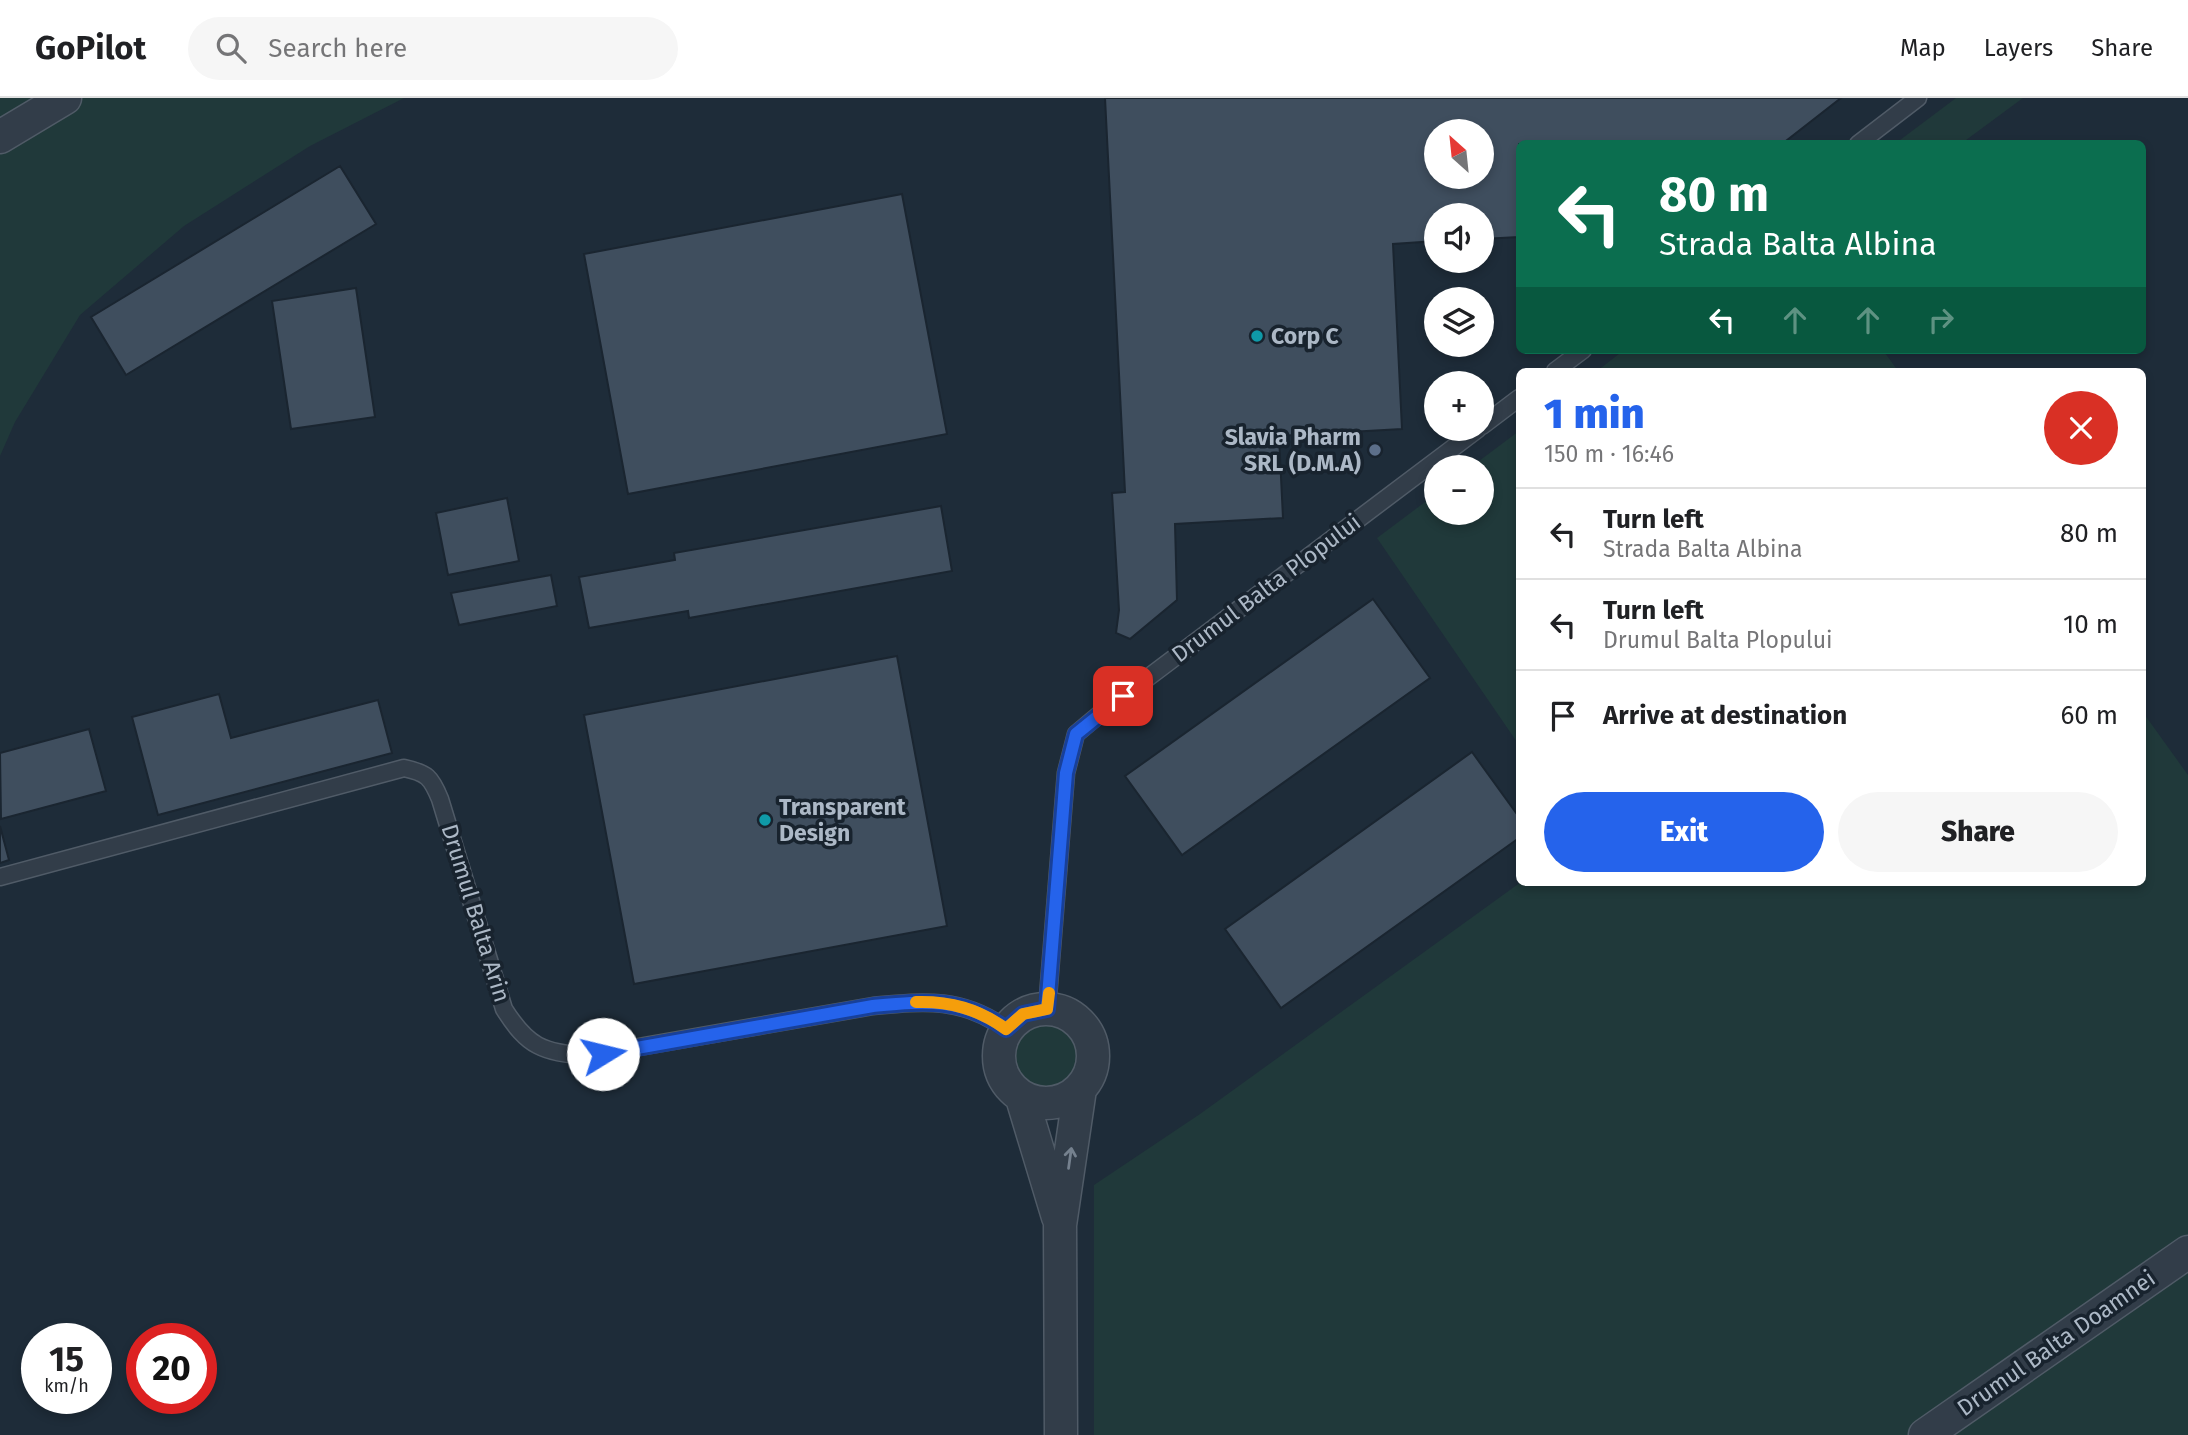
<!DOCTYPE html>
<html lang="en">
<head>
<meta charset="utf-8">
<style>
  body { margin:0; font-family:"Fira Sans",sans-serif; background:#f6f6f6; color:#202124; height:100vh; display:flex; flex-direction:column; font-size:26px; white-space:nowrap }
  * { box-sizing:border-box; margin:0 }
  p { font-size:23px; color:#757577 }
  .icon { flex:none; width:38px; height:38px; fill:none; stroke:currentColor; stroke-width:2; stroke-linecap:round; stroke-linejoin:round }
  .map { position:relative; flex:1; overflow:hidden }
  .side { position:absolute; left:1516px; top:270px; width:630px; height:518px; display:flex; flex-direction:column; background:#fff; border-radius:10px; box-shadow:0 4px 10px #0003 }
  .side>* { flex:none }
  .hud { position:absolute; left:1516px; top:42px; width:630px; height:214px; border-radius:10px; box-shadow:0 4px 10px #0003; background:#0b6e4f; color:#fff; overflow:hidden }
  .needle { width:46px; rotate:333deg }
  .controls { position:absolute; left:1424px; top:21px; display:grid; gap:14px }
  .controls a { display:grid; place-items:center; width:70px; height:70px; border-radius:50%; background:#fff; box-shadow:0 4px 10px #0003; font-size:35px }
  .speed { position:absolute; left:21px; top:1225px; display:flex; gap:14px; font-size:35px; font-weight:700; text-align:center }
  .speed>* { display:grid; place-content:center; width:91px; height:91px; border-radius:50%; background:#fff; box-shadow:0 4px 10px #0003; line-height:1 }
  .speed small { font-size:18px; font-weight:400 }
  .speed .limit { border:10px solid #d22; background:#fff; color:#111 }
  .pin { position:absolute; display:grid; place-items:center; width:60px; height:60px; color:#fff; margin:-30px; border-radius:14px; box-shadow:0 4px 10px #0006 }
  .me { position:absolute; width:77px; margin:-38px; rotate:81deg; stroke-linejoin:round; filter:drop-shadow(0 0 5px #0008) }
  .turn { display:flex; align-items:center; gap:24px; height:147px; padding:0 28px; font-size:32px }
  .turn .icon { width:91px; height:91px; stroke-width:2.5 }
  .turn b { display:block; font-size:49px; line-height:60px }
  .lanes { display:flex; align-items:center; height:66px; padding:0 28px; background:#0003; justify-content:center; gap:35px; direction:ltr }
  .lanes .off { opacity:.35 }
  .round { display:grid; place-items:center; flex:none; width:74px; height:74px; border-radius:37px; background:#f6f6f6 }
  .overview { display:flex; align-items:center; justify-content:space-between; height:119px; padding:0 28px }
  h1 { font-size:42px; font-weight:800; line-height:52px; color:#2563eb }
  .primary-button { display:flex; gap:14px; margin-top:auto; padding:14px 28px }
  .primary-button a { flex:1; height:80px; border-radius:42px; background:#2563eb; color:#fff; font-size:28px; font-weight:800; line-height:80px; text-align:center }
  .primary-button a+a { background:#f6f6f6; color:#202124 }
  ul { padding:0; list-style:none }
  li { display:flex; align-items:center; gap:21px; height:91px; padding:0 28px; border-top:2px solid #e0e0e0 }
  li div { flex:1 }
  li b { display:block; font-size:26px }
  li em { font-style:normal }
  header { display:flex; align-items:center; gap:42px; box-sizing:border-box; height:98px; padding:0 35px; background:#fff; border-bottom:2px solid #e0e0e0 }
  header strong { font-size:33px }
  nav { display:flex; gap:38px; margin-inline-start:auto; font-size:24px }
  .search { width:490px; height:63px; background:#f6f6f6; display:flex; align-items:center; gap:18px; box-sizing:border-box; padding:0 24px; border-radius:38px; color:#757577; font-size:26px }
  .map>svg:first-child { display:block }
  .green { fill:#20393a }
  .building { fill:#3f4e5e; stroke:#1a2530; stroke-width:2; fill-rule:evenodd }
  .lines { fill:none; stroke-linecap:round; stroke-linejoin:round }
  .service-casing { stroke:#505b67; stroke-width:19 }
  .minor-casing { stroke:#505b67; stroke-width:35 }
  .service { stroke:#323d49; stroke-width:16 }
  .minor { stroke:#323d49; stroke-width:32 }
  .oneway { stroke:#75818e }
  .route-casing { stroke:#184099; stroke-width:18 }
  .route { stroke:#2563eb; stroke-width:12 }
  .slow { stroke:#f59e0b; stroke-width:12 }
  .culture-dot { fill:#0f9aa8; stroke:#18232e; stroke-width:2.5 }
  .service-dot { fill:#5c6f8a; stroke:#18232e; stroke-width:2.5 }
  .labels { text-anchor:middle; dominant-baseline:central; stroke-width:7; stroke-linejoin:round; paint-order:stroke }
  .poi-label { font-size:23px; font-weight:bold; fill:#acb8c6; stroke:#18232e; text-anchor:start }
  .street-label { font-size:23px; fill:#acb8c6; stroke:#18232e }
</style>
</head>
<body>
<header>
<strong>GoPilot</strong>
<div class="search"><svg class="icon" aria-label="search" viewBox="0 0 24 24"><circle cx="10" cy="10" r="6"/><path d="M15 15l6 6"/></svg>Search here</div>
<nav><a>Map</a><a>Layers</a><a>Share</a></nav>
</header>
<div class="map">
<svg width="2188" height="1337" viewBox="0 0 2188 1337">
  <rect width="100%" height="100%" fill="#1e2c39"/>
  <!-- green -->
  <path class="green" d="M 0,0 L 404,0 L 310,48 L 184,128 L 80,217 L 15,324 L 0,358 Z
    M 1956,0 L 2023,0 L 1962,45 L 1896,45 Z
    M 1624,252 L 1883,252 L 1898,273 L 1597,273 Z
    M 1519,333 L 1519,647 L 1377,440 L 1437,395 L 1437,415 L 1482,415 L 1482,369 L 1471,369 Z
    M 2142,613 L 2188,677 L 2188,1337 L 1094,1337 L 1094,1087 L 1200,1016 L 1521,784 L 2142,784 Z
    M1014 958a32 32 0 1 1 64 0a32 32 0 1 1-64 0Z"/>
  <!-- building -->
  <path class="building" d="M 1105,0 L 1841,0 L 1782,46 L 1519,46 L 1519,139 L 1482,141 L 1482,117 L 1437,117 L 1437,143 L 1393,146 L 1402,331 L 1279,338 L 1283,420 L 1175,426 L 1177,502 L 1130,541 L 1116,535 L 1119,512 L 1112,395 L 1125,394 ZM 1437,33 L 1482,33 L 1482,79 L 1437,79 Z
    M 340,68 L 376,126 L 126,277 L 91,219 Z
    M 902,96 L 947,336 L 628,396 L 584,156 Z
    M 356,190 L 375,319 L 291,331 L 272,203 Z
    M 507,400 L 519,463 L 448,477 L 436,415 Z
    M 941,408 L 952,473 L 689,520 L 688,513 L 589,530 L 579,479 L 675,462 L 674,455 Z
    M 551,477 L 557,508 L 459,527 L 451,495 Z
    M 1373,501 L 1430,580 L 1182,757 L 1125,678 Z
    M 897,558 L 947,828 L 634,886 L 584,617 Z
    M 219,596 L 231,640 L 378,602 L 392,655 L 158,717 L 132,619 Z
    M 89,631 L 106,693 L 1,721 L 0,655 Z
    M 1472,654 L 1519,719 L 1519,740 L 1281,910 L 1225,831 Z
    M 0,728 L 9,762 L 0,765 Z"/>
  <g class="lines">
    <defs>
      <path id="service" d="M 1858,46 L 1918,0
        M 1555,273 L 1583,252
        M 1482,328 L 1519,300
        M 0,779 L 404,670 C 427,675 431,679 440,701 L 504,911 C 528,949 542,954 587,958 L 873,908 C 925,903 962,899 1006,931
        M 1047,911 L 1066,675 L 1076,636 L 1101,615 L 1478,331"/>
      <path id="minor" d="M 0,39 L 65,0
        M999 958a47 47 0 1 1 94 0a47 47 0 1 1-94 0Z
        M 1022,1000 L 1058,1119
        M 1061,1337 L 1060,1127 L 1080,991
        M 1925,1337 L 2188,1154"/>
    </defs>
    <!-- service casing -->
    <use href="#service" class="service-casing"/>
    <!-- minor casing -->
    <use href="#minor" class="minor-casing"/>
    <!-- service -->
    <use href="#service" class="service"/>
    <!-- minor -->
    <use href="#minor" class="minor"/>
  </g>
  <!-- one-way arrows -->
  <defs><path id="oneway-shaft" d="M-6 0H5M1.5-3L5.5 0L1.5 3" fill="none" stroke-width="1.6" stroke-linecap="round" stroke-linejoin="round" transform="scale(1.75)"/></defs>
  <use class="oneway" href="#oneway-shaft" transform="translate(1070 1060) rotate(-82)"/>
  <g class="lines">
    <defs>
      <path id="route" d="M 603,956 L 873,908 C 925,903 962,899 1006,931 L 1023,916 L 1047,911 L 1066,675 L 1076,636 L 1123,598"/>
    </defs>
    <!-- route casing -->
    <use href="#route" class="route-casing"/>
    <!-- route -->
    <use href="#route" class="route"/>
    <!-- slow -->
    <path class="slow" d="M 916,904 C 950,903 978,911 1006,931 L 1023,916 L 1047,911 L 1049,895"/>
  </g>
  <!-- markers -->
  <g class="culture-dot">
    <circle cx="1257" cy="238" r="7"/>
    <circle cx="765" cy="722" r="7"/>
  </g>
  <circle class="service-dot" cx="1375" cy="352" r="7"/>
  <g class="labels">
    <!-- poi labels -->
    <g class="poi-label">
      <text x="1271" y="238">Corp C</text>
      <text x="1361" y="339" text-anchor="end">Slavia Pharm<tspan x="1361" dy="26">SRL (D.M.A)</tspan></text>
      <text x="779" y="709">Transparent<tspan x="779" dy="26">Design</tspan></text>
    </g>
    <!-- street labels -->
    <g class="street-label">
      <text transform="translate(1266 490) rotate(-37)">Drumul Balta Plopului</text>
      <text transform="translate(476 815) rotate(73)">Drumul Balta Arin</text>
      <text transform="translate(2056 1245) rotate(-35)">Drumul Balta Doamnei</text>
    </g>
  </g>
</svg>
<div class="controls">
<a><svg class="needle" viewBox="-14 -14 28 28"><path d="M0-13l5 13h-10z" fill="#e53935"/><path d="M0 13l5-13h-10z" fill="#757577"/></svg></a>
<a><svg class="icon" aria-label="sound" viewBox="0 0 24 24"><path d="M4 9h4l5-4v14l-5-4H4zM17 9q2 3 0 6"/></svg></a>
<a><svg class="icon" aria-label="layers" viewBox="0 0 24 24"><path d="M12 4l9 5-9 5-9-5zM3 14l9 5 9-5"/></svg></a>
<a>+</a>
<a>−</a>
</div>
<div class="speed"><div>15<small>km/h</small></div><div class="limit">20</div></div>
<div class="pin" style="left:1123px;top:598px;background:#d93025"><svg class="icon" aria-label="arrive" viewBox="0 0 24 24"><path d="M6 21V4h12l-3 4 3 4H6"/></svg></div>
<svg class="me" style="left:603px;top:956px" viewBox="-20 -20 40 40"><circle r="19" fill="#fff"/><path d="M0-13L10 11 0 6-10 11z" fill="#2563eb"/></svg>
<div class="hud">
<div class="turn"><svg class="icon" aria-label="left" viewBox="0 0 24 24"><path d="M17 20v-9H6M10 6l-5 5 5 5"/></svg><div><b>80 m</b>Strada Balta Albina</div></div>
<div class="lanes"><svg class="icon" aria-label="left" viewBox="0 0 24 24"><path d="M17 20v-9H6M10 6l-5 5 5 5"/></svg><svg class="icon off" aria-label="ahead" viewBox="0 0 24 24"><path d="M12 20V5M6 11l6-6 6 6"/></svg><svg class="icon off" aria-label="ahead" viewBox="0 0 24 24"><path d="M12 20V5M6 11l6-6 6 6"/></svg><svg class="icon off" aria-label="right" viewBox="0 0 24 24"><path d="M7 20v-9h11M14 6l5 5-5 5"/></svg></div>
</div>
<section class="side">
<div class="overview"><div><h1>1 min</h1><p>150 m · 16:46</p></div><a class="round" style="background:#d93025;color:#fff"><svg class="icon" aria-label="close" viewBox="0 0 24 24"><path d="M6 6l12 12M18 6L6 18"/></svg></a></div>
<ul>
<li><svg class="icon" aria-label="left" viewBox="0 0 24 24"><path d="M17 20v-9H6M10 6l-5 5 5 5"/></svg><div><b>Turn left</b><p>Strada Balta Albina</p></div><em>80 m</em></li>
<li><svg class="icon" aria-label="left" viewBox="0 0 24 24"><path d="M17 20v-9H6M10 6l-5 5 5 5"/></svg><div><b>Turn left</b><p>Drumul Balta Plopului</p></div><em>10 m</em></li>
<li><svg class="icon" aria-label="arrive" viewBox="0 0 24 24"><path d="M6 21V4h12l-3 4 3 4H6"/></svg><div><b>Arrive at destination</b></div><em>60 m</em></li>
</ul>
<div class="primary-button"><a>Exit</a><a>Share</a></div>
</section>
</div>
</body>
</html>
